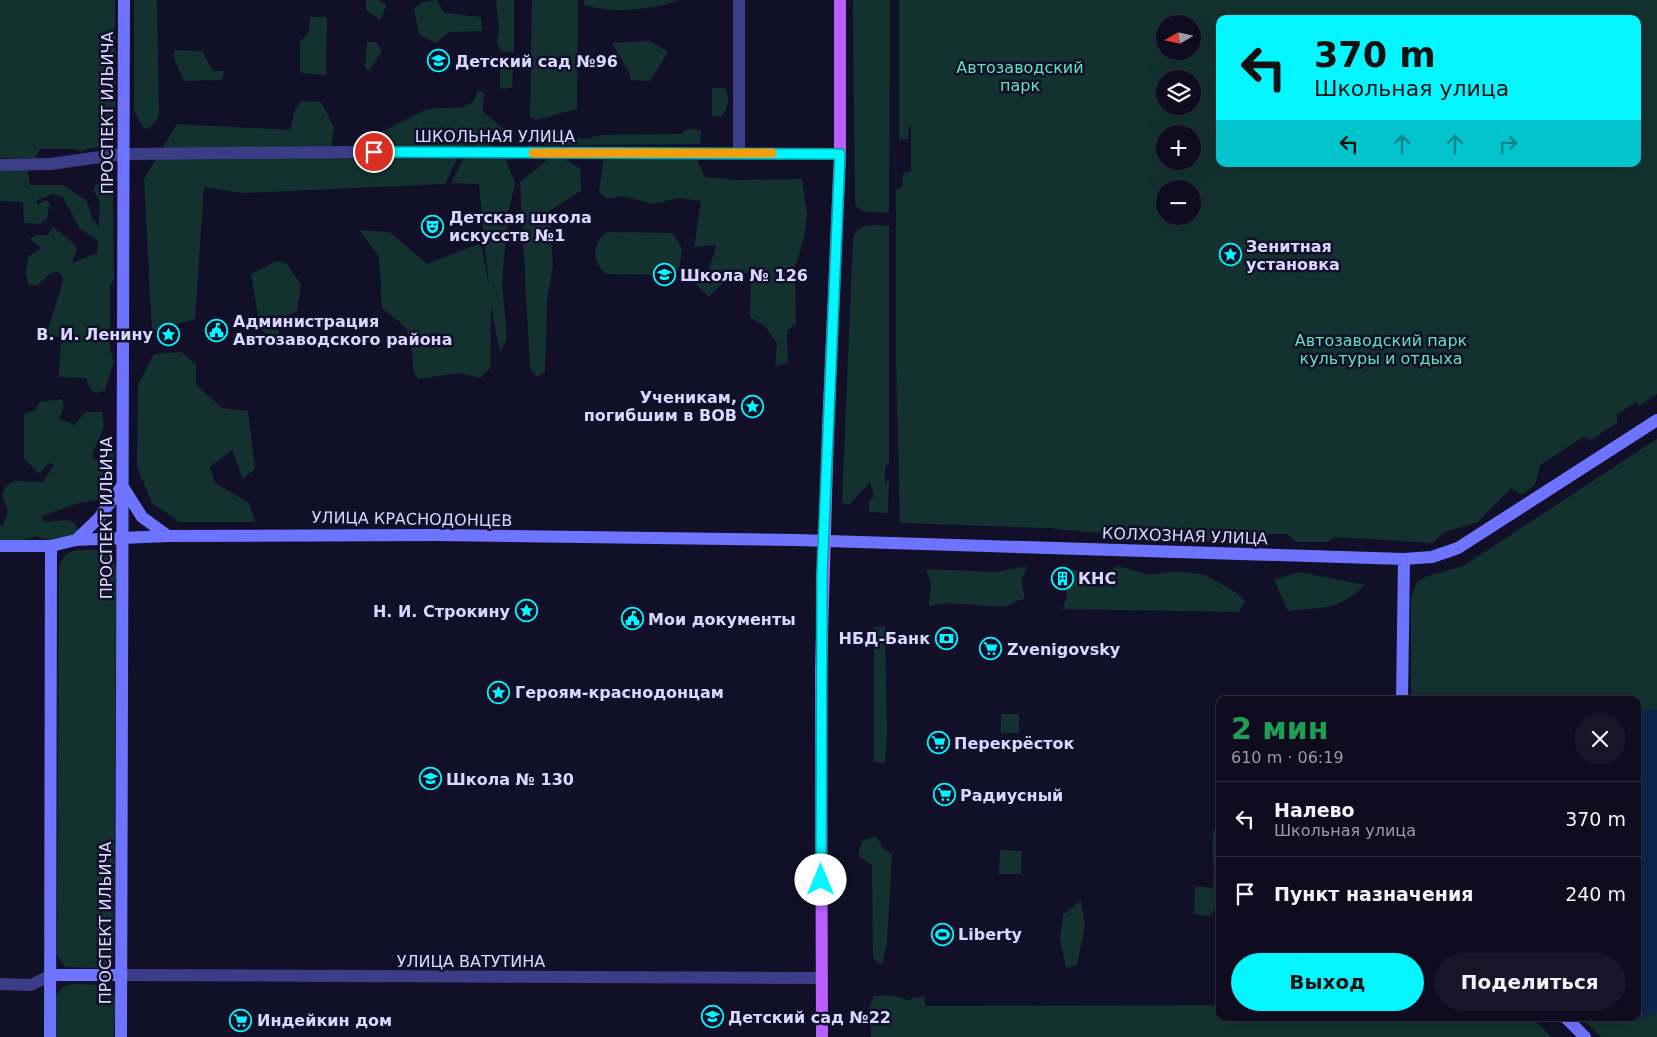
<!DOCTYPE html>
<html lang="ru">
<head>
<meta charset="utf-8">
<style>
  body { margin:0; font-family:"DejaVu Sans",sans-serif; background:#171527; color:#f1f3f6; height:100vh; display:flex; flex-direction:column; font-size:19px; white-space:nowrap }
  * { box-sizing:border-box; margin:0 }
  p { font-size:16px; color:#9b9ba4 }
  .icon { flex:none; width:28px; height:28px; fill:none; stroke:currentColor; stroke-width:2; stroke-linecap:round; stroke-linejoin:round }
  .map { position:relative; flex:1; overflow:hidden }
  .panel { position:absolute; left:1216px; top:696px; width:425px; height:325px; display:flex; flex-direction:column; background:#0e0c1e; border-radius:10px; box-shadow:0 5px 20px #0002,0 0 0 1px #2e2c3c }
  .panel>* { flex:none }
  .banner { position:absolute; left:1216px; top:15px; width:425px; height:152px; border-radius:10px; box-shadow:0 5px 20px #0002,0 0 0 1px #2e2c3c; background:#03f6ff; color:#111; overflow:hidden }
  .needle { width:32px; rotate:261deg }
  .tools { position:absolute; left:1156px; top:15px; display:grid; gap:10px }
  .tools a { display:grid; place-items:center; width:45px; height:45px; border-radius:50%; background:#0e0c1e; box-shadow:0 5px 20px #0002,0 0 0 1px #2e2c3c; font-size:25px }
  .pin { position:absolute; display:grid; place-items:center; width:42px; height:42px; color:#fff; margin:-21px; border:2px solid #fff; border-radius:50%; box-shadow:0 1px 5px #0007 }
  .me { position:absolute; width:55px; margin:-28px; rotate:0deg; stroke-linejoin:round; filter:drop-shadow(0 0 4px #0008) }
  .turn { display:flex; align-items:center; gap:18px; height:105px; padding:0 15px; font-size:22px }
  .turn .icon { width:65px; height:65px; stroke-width:2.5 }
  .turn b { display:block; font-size:35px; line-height:42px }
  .lanes { display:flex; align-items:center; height:48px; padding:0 15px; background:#0003; justify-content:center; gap:25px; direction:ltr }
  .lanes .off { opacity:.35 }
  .round { display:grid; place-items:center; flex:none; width:52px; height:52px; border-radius:26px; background:#171527 }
  .head { display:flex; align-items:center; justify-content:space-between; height:85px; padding:0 15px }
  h1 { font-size:30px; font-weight:700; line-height:38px; color:#1e9e55 }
  .cta { display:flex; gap:10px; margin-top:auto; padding:10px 15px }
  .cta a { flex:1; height:58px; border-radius:30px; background:#03f6ff; color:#111; font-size:20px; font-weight:700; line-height:58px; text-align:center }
  .cta a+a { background:#171527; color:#f1f3f6 }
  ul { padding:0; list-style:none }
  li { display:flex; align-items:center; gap:15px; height:75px; padding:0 15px; border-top:1px solid #2e2c3c }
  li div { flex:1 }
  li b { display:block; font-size:19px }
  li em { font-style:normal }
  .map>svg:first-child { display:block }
  .green { fill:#13322f; fill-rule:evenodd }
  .water { fill:#0c274b }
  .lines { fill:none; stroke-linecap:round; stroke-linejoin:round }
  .street { stroke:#3b3d87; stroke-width:12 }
  .secondary { stroke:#6e74ff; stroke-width:12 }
  .primary { stroke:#b95eff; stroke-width:12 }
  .route-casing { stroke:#02a0a6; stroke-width:12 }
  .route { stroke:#03f6ff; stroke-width:9 }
  .slow { stroke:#f59e0b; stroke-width:9 }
  .labels { text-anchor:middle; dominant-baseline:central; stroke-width:5; stroke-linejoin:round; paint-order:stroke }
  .poi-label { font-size:16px; font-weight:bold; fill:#d9d7ff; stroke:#121028; text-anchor:start }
  .park-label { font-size:16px; fill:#61e1b9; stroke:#121028 }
  .street-label { font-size:16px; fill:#d9d7ff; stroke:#121028 }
</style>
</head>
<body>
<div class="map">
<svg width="1657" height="1037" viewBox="0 0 1657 1037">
  <rect width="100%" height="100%" fill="#121028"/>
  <!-- green -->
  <path class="green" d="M 0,0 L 115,0 L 115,127 C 104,157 99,142 80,152 L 76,149 L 40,149 L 35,158 L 0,158 Z
    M 134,0 L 157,0 L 159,115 L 151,127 L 144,129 L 134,111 Z
    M 366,0 L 378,0 L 387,5 L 380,20 L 366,10 Z
    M 437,0 L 444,13 L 481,17 L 482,31 L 449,32 L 436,43 L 419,35 L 414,9 L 422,2 Z
    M 496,0 L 514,0 L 514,53 L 501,51 L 497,42 L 499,31 Z
    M 532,0 L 578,0 L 577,109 L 536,120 L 530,117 Z
    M 584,0 L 679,0 C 651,10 613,14 584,5 Z
    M 853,0 L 890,0 L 889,213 L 866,212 L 856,207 L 855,202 Z
    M 899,0 L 1657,0 L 1657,394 L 1639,406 L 1636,402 L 1617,415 L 1617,423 L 1591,440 L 1583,437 L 1540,465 L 1535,485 L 1522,495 L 1511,488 L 1478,522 L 1444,532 L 1433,543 L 1336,537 L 1327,542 L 1296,542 L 1287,534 L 1272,534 L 1239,542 L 1227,533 L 1218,541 L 1162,539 L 1047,528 L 900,523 L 896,362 L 896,190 L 902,187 L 903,173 L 911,172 L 911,126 L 909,127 L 908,139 L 899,140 ZM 1220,19 L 1638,19 L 1638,164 L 1220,164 ZM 1165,24 L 1192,24 L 1192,51 L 1165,51 ZM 1165,79 L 1192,79 L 1192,106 L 1165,106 ZM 1165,134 L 1192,134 L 1192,161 L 1165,161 ZM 1165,189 L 1192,189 L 1192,216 L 1165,216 Z
    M 310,17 L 327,17 L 326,75 L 300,73 L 300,42 L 309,32 Z
    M 650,41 L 668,52 L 650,81 L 631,80 L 629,72 L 612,43 Z
    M 367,42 L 376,42 L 382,51 L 369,71 L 365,68 Z
    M 174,50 L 202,51 L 213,71 L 225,71 L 222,80 L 184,81 L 174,58 Z
    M 513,65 L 512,88 L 500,89 L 500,67 Z
    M 712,88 L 725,88 C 731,99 728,108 721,117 L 712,116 Z
    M 478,90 L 484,93 L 483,112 L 509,133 L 489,147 L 464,145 L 445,184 L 242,193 L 204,187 L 195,319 L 152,331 L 144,179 L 177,124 L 290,130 L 295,109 L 302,101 L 321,102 L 334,127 L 330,158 L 427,109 L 463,107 L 474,101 Z
    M 686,129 L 701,130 L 700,144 L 544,145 L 543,135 L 547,133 L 585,139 L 601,135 L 682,134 Z
    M 555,154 L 580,168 L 581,191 L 549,211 L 553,266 L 547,300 L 545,372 L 537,377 L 530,368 L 520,182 Z
    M 604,155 L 697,160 L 705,177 L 737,180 L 802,179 L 807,214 L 804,239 L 795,266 L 796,324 L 787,331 L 788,362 L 775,367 L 777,343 L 765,326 L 750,317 L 751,273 L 733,272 L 709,297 L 691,279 L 708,271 L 717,245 L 694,247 L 701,201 L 679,198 L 653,204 L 624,196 L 607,199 L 599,192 Z
    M 464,158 L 505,158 L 515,183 L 508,214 L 502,282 L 507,339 L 500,353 L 491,305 L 490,368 L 480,378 L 459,373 L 418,379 C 408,365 417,345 406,329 C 401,321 389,314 382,308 L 379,256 L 359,230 L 390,232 L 427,264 L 481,243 L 489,287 L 479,184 L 451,183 Z
    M 0,166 L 27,166 L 30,185 L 63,185 L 87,201 L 92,219 L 99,226 L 100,202 L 93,189 L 97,184 L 106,184 L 113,196 L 114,280 L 110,285 L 110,350 L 114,361 L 105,390 L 96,393 L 90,389 L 86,378 L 59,377 L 61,338 L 47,333 L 63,281 L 62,276 L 58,272 L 51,273 L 38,285 L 28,285 L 26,274 L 28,257 L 41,248 L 30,239 L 36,235 L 48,235 L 53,227 L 70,240 L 77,248 L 72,263 L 97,253 L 98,241 L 80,229 L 63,197 L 53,194 L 37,200 L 37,205 L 46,200 L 50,203 L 47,219 L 40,224 L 24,223 L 23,202 L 0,201 Z
    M 872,225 L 889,226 L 889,463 L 885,467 L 885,483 L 889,479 L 888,513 L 869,512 L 869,501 L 874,496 L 870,482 L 850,504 L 842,503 L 853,239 C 855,229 862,226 872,225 Z
    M 607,232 L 672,233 L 682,248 L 680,266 L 672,275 L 606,274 C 592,262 591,244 607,232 Z
    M 276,261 L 287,264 L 301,285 L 297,312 L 276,318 L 281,346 L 260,328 L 251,274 Z
    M 181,352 L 196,364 L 196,385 L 222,408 L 248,411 L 255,469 L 243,479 L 232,450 L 210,467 L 215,483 L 249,503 L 255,522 L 179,522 L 152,503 L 137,467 L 138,385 L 154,354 Z
    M 62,399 L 64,406 L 59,419 L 75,425 L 85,412 L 102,412 L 104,427 L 92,455 L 95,460 L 114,450 C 116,471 111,484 97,500 C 78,502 61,510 42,516 L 43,522 L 67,520 L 75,523 L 78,531 C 64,542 52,543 36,536 L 24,540 L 0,541 L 0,525 L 3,526 L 8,511 L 2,496 L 5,487 L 14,481 L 43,482 L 54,465 L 49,463 L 41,472 L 38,473 L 24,458 L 24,414 L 35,410 L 40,402 Z
    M 1657,439 L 1657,1037 L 1601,1037 L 1581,1018 L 1638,1018 L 1638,700 L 1411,700 L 1411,598 L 1417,582 L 1425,577 L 1463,566 Z
    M 77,550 C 96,550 111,546 116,569 L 114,947 L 113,957 L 103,968 L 65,967 L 57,955 L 59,568 C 62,557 65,553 77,550 Z
    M 1027,566 L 1021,582 L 1025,598 L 1004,607 L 949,603 L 929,606 L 931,583 L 926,569 L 995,572 Z
    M 1119,566 L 1149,575 L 1176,571 L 1205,575 L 1234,591 L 1245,601 L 1239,612 L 1062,609 L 1067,597 L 1064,576 L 1073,570 L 1100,574 Z
    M 1299,572 L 1365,585 C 1337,611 1323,607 1288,611 L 1274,580 Z
    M 874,627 L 885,627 L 887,734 L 885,763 L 874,762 Z
    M 1001,714 L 1019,714 L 1019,733 L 1001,733 Z
    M 1213,831 L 1220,831 L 1220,904 L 1208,916 L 1194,914 L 1195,886 L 1213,888 C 1215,869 1211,850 1213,831 Z
    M 876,836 L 882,847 L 892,854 L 887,942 L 882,965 L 873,958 L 872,865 L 858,856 L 862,841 Z
    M 1000,850 L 1022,851 L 1021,874 L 999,874 Z
    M 1081,900 L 1085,925 L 1077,965 L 1066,968 L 1060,939 L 1063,915 Z
    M 73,984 L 100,985 L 112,990 L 115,999 L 114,1037 L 55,1037 C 55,1018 48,986 73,984 Z
    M 891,995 L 907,1000 L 925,996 L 925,1006 L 1220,1005 L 1220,1018 L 1532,1018 L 1552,1037 L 871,1037 L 870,1005 L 874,996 Z"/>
  <!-- water -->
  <path class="water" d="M 1645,709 L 1657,709 L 1657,1013 L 1642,1018 L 1638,1015 L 1638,713 Z"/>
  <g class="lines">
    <!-- street -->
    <path class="street" d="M 739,153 L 739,0
      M 0,165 L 50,164 L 123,154 L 356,152 L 840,154
      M 121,975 L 822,978
      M 0,984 L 31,985 L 51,975"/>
    <!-- secondary -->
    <path class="secondary" d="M 123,487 L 142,517 L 168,536
      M 76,540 L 99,518 L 122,486
      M 0,546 L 51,546 L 76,540 L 168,536 L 435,535 L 796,540 L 1404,559 L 1432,557 L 1458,548 L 1657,420
      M 1402,700 L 1404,559
      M 51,975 L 121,975
      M 1566,1018 L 1585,1037
      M 50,1037 L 51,546
      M 121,1037 L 124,0"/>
    <!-- primary -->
    <path class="primary" d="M 822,1037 L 821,670 L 828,430 L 840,154 L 840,0"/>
  </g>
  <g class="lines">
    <defs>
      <path id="route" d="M 374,152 L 840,154 L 822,575 L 821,880"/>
    </defs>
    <!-- route casing -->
    <use href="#route" class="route-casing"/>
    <!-- route -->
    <use href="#route" class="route"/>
    <!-- slow -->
    <path class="slow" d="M 533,153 L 772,153"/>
  </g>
  <!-- icons -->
  <defs>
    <symbol id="school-ring" viewBox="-11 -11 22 22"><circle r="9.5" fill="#121028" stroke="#03f6ff" stroke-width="1.5"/><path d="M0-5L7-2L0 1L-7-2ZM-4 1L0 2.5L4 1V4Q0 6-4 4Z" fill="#03f6ff"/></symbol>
    <symbol id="theatre-ring" viewBox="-11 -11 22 22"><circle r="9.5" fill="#121028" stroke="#03f6ff" stroke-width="1.5"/><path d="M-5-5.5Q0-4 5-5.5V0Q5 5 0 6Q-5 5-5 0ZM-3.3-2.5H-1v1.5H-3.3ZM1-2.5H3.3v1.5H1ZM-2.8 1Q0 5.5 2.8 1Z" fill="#03f6ff"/></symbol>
    <symbol id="sight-ring" viewBox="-11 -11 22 22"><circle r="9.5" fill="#121028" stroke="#03f6ff" stroke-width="1.5"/><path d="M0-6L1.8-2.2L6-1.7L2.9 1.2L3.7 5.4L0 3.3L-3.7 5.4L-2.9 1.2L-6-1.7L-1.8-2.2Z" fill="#03f6ff"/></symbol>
    <symbol id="civic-ring" viewBox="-11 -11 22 22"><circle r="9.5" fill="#121028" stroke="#03f6ff" stroke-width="1.5"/><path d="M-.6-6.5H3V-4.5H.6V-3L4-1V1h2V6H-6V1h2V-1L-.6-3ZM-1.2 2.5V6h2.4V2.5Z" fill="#03f6ff"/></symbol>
    <symbol id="building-ring" viewBox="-11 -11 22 22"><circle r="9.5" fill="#121028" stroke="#03f6ff" stroke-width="1.5"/><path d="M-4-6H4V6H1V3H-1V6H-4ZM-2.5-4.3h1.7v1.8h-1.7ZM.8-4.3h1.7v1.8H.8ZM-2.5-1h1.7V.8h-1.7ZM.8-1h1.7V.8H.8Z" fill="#03f6ff"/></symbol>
    <symbol id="bank-ring" viewBox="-11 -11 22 22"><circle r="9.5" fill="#121028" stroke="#03f6ff" stroke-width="1.5"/><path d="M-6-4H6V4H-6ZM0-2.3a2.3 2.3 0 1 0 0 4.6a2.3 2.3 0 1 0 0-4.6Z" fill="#03f6ff"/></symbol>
    <symbol id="supermarket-ring" viewBox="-11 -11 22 22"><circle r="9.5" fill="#121028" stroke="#03f6ff" stroke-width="1.5"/><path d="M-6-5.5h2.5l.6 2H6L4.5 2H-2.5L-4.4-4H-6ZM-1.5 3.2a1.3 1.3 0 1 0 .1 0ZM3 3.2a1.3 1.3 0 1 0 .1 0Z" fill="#03f6ff"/></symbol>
    <symbol id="stadium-ring" viewBox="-11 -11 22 22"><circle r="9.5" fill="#121028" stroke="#03f6ff" stroke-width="1.5"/><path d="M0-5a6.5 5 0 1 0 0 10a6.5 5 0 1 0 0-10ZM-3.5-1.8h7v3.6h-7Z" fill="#03f6ff"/></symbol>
  </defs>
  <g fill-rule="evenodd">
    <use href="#school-ring" x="426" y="48" width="25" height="25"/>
    <use href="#theatre-ring" x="420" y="214" width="25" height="25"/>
    <use href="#sight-ring" x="1218" y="242" width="25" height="25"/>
    <use href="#school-ring" x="652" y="262" width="25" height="25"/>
    <use href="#civic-ring" x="204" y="318" width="25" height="25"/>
    <use href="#sight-ring" x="156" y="322" width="25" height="25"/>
    <use href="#sight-ring" x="740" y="394" width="25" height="25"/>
    <use href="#building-ring" x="1050" y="566" width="25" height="25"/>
    <use href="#sight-ring" x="514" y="598" width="25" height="25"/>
    <use href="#civic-ring" x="620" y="606" width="25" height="25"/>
    <use href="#bank-ring" x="934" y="626" width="25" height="25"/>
    <use href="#supermarket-ring" x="978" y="636" width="25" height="25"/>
    <use href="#sight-ring" x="486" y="680" width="25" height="25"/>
    <use href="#supermarket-ring" x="926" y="730" width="25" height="25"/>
    <use href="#school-ring" x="418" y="766" width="25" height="25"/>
    <use href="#supermarket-ring" x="932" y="782" width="25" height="25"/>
    <use href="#stadium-ring" x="930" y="922" width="25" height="25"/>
    <use href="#school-ring" x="700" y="1004" width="25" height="25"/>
    <use href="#supermarket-ring" x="228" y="1008" width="25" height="25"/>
  </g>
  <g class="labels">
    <!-- poi labels -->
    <g class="poi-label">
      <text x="455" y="61">Детский сад №96</text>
      <text x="449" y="217">Детская школа<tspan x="449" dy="18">искусств №1</tspan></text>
      <text x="1246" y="246">Зенитная<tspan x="1246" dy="18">установка</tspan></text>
      <text x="680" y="275">Школа № 126</text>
      <text x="233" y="321">Администрация<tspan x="233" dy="18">Автозаводского района</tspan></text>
      <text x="153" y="334" text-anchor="end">В. И. Ленину</text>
      <text x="737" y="397" text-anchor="end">Ученикам,<tspan x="737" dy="18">погибшим в ВОВ</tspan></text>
      <text x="1078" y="578">КНС</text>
      <text x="510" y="611" text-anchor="end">Н. И. Строкину</text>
      <text x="648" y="619">Мои документы</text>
      <text x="930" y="638" text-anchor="end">НБД-Банк</text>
      <text x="1007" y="649">Zvenigovsky</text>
      <text x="515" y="692">Героям-краснодонцам</text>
      <text x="954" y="743">Перекрёсток</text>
      <text x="446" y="779">Школа № 130</text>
      <text x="960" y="795">Радиусный</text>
      <text x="958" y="934">Liberty</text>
      <text x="728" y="1017">Детский сад №22</text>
      <text x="257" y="1020">Индейкин дом</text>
    </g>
    <!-- park labels -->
    <g class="park-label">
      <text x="1020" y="67">Автозаводский<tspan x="1020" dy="18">парк</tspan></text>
      <text x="1381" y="340">Автозаводский парк<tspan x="1381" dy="18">культуры и отдыха</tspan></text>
    </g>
    <!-- street labels -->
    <g class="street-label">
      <text transform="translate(107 113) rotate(-90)">ПРОСПЕКТ ИЛЬИЧА</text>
      <text x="495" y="136">ШКОЛЬНАЯ УЛИЦА</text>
      <text transform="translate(106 518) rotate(-90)">ПРОСПЕКТ ИЛЬИЧА</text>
      <text transform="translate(412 519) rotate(1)">УЛИЦА КРАСНОДОНЦЕВ</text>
      <text transform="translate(1185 536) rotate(2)">КОЛХОЗНАЯ УЛИЦА</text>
      <text transform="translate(105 923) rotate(-90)">ПРОСПЕКТ ИЛЬИЧА</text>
      <text x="471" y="961">УЛИЦА ВАТУТИНА</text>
    </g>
  </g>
</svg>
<div class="tools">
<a><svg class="needle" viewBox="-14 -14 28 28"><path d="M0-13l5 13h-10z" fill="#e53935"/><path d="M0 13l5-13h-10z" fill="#9b9ba4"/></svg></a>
<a><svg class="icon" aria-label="layers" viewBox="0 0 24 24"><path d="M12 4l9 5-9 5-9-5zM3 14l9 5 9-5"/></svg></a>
<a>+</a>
<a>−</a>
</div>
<div class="pin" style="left:374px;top:152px;background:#d93025"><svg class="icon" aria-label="arrive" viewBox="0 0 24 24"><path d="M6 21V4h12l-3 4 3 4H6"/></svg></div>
<svg class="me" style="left:821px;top:880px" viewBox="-20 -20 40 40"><circle r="19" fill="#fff"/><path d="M0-13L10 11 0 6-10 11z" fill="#03f6ff"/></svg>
<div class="banner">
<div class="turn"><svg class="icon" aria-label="left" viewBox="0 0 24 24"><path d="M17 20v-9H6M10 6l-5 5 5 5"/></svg><div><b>370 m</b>Школьная улица</div></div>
<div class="lanes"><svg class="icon" aria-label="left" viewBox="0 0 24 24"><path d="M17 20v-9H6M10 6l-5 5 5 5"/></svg><svg class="icon off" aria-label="ahead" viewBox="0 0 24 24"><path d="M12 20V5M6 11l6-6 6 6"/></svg><svg class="icon off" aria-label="ahead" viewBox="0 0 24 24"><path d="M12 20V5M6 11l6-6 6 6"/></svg><svg class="icon off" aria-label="right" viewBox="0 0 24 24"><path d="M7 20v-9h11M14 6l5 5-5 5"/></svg></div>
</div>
<section class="panel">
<div class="head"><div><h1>2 мин</h1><p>610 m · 06:19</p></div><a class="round"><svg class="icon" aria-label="close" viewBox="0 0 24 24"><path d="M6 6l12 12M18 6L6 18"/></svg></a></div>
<ul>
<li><svg class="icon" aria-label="left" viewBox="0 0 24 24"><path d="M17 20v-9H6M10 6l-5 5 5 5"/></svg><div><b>Налево</b><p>Школьная улица</p></div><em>370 m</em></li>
<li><svg class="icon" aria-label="arrive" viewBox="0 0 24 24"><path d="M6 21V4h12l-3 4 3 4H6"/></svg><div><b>Пункт назначения</b></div><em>240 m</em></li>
</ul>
<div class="cta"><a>Выход</a><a>Поделиться</a></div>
</section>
</div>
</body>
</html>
